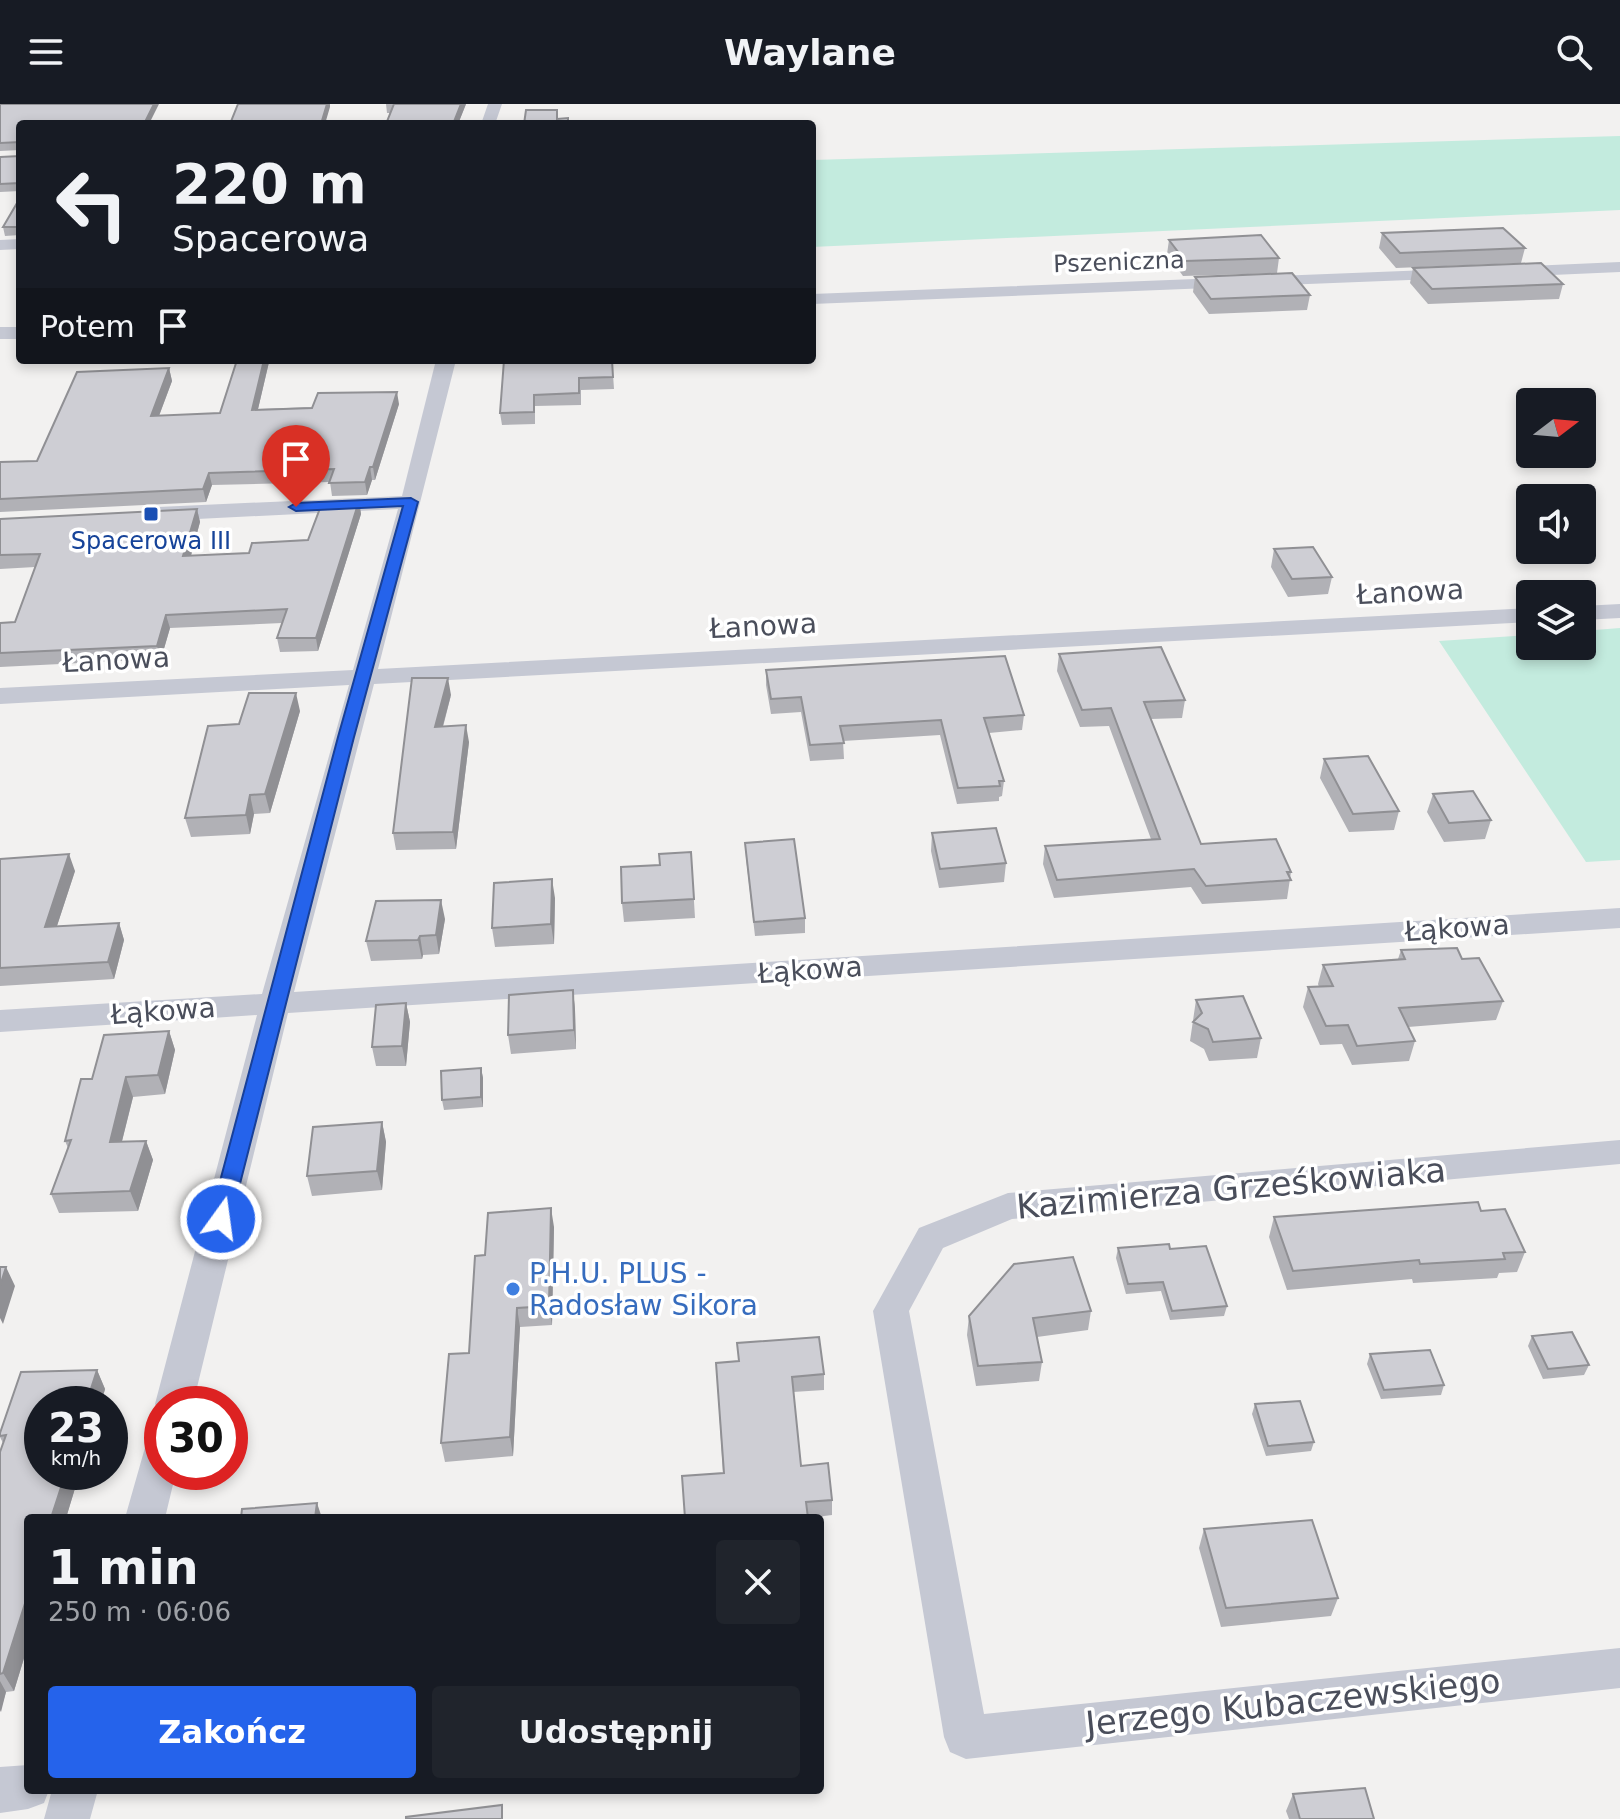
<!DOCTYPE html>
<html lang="pl">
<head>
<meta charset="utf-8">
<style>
  body { margin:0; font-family:"DejaVu Sans",sans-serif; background:#20242c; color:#f1f3f6; height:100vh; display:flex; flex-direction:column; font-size:30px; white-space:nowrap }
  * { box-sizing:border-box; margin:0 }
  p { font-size:26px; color:#9ea1a6 }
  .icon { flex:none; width:44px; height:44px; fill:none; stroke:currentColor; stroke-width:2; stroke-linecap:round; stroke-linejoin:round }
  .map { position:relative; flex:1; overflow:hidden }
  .drawer { position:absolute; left:24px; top:1410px; width:800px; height:280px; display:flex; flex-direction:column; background:#171b24; border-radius:8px; box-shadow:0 4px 12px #0003 }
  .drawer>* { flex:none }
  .top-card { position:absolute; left:16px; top:16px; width:800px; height:244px; border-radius:8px; box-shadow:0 4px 12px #0003; background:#171b24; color:#f1f3f6; overflow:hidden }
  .needle { width:52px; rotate:74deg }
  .tools { position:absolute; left:1516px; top:284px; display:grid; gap:16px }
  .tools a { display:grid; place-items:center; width:80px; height:80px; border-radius:8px; background:#171b24; box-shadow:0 4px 12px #0003; font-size:40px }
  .speed { position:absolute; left:24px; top:1282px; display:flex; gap:16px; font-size:40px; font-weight:700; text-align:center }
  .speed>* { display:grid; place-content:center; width:104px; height:104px; border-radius:50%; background:#171b24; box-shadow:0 4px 12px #0003; line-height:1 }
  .speed small { font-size:20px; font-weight:400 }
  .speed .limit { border:12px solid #d22; background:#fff; color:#111 }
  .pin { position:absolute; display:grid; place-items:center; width:68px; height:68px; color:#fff; margin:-82px -34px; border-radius:50% 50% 50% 0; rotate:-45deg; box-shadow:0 0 8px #0007 }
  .pin .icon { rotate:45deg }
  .me { position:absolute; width:88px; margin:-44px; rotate:14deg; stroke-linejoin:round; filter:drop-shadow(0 0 6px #0008) }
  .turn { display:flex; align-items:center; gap:28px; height:168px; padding:0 24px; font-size:36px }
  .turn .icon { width:104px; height:104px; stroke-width:2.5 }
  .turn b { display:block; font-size:56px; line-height:68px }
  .then { display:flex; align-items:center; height:76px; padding:0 24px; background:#0003; gap:16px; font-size:30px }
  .round { display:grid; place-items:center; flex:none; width:84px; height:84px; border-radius:8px; background:#20242c }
  .headline { display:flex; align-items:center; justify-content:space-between; height:136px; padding:0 24px }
  h1 { font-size:48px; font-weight:700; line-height:60px }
  .action { display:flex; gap:16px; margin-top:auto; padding:16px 24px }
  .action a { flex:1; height:92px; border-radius:8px; background:#2563eb; color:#fff; font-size:32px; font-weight:700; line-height:92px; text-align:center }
  .action a+a { background:#20242c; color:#f1f3f6 }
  header { display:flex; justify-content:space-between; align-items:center; height:104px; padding:0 24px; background:#171b24; font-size:36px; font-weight:700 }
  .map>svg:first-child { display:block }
  .green { fill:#c3ebde }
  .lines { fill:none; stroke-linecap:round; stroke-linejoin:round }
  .minor { fill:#c5c8d3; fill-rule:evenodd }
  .wall { fill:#b1b1b6 }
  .shaded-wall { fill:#909094 }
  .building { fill:#ceced4; stroke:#909094; stroke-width:2 }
  .route { fill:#2563eb; stroke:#184099; stroke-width:2 }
  .transit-dot { fill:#1a4fb4; stroke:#fff; stroke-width:3 }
  .shop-dot { fill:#3f7fe0; stroke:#fff; stroke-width:3 }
  .labels { text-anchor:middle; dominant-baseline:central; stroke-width:7; stroke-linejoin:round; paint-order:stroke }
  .far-street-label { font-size:24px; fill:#4a4e5b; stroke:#fff }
  .far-transit-label { font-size:24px; fill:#164399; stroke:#fff }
  .street-label { font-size:28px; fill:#4a4e5b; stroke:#fff }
  .shop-label { font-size:28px; fill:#366cbe; stroke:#fff; text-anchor:start }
  .near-street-label { font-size:34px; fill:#4a4e5b; stroke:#fff }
</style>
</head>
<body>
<header><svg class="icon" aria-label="menu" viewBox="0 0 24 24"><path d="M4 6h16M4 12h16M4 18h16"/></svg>Waylane<svg class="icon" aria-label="search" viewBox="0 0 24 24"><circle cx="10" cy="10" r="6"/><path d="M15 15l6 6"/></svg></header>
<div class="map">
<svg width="1620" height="1715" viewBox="0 0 1620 1715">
  <rect width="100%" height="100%" fill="#f2f1f0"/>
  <!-- green -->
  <path class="green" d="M 1620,32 L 1620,106 L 812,143 L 812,56 Z
    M 1620,524 L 1620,756 L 1586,758 L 1439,537 L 1530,531 L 1530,542 L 1582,542 L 1582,527 Z"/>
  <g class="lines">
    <!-- minor -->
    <path class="minor" d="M 488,0 L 502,0 L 495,20 L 481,20 Z
      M 20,135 L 20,145 L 0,146 L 0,136 Z
      M 1620,158 L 1620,168 L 1509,173 L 1500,168 L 1509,163 Z
      M 1454,165 L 1463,170 L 1460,174 L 812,200 L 812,190 Z
      M 0,223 L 20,223 L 20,235 L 0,235 Z
      M 436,256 L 456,256 L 378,565 L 1530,504 L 1530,518 L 374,580 L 294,888 L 1620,804 L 1620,824 L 288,909 L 193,1300 L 162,1300 L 161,1311 L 155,1300 L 257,911 L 0,928 L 0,906 L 262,890 L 349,581 L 0,600 L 0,584 L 353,566 L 398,405 L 158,417 L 147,410 L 158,403 L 402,392 Z
      M 1620,500 L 1620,514 L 1582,516 L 1582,502 Z
      M 1620,1036 L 1620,1060 L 1012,1115 L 943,1144 L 909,1207 L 984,1610 L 1620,1544 L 1620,1584 L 966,1655 L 950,1648 L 944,1633 L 873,1207 L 919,1124 L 1008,1089 Z
      M 162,1328 L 162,1368 L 176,1368 L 165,1414 L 125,1414 L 148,1333 Z
      M 28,1661 L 28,1686 L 49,1686 L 44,1699 L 28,1705 L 0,1709 L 0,1663 Z
      M 52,1686 L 98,1686 L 90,1715 L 44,1715 Z"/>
  </g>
  <!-- wall -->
  <path class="wall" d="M 0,0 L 149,20 L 20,46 L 0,47 Z
    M 386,0 L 466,0 L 458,20 L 386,20 L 390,9 L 387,9 Z
    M 20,52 L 20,87 L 0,88 L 0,53 Z
    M 20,94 L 20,131 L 5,132 L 3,123 Z
    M 1382,129 L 1525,144 L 1521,159 L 1396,164 L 1379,144 Z
    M 1169,136 L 1279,154 L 1277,169 L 1183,172 L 1167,150 Z
    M 1413,164 L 1563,180 L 1559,195 L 1428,200 L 1410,179 Z
    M 1195,173 L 1310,191 L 1307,206 L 1209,210 L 1193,188 Z
    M 237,256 L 295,256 L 269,258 L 258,305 L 399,300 L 375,376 L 372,376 L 367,391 L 332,392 L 330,378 L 212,381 L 206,398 L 0,408 L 0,358 L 37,357 L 169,264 L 172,277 L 159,312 L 220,309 Z
    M 504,256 L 612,256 L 614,285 L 581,286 L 581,301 L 535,302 L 535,320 L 502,321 L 500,309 Z
    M 359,397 L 361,410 L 318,547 L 280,548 L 277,534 L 282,519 L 170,524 L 161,555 L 0,563 L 0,519 L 15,518 L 35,463 L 0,465 L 0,415 L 197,405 L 200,418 L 191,452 L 249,449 L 308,436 Z
    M 1274,445 L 1332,473 L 1328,490 L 1288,493 L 1271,463 Z
    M 1059,550 L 1185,596 L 1182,614 L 1151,615 L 1201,740 L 1291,768 L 1287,795 L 1202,800 L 1191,783 L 1054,794 L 1043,760 L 1045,742 L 1151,735 L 1109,622 L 1080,623 L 1057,567 Z
    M 766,566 L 1024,611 L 1022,626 L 989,629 L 1004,677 L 1002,692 L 999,693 L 999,697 L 957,700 L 940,631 L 843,637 L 844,655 L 810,657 L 801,608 L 771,610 L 766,581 Z
    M 451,591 L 443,623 L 469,638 L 456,745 L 396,746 L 393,729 Z
    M 300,607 L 270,709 L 254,710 L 250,730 L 191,733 L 185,714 L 239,620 Z
    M 1324,655 L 1399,707 L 1394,726 L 1349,728 L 1320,674 Z
    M 1433,690 L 1491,716 L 1485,735 L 1444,738 L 1427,708 Z
    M 932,729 L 1006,759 L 1004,778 L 939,784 L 931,747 Z
    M 745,739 L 805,814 L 805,829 L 755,832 L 746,754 Z
    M 691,748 L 695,814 L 624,818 L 622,799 L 660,761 Z
    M 0,755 L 75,767 L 57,822 L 119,819 L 124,836 L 114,875 L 0,882 Z
    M 555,794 L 554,840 L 495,843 L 492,824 Z
    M 445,815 L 439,850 L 423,851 L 422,855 L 371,857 L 366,837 Z
    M 1401,846 L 1462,855 L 1503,897 L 1496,916 L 1408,923 L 1415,937 L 1409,957 L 1352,961 L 1342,940 L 1320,941 L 1303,903 L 1308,883 L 1319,883 L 1318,880 L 1323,861 L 1398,855 Z
    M 573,886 L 575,906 L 576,945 L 511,950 L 508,931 Z
    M 1196,896 L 1261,934 L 1257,954 L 1209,957 L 1204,945 L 1190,937 Z
    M 406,899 L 410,918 L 406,962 L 376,962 L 372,943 Z
    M 169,927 L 175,946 L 165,990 L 133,993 L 122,1037 L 146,1037 L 153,1056 L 138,1107 L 59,1109 L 51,1090 L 68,1044 L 65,1037 L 92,975 Z
    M 481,964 L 483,974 L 483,1003 L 444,1006 L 442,996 Z
    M 382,1018 L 386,1038 L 382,1086 L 312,1092 L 307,1072 Z
    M 1481,1107 L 1525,1148 L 1517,1168 L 1499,1169 L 1497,1174 L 1413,1179 L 1412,1175 L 1287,1186 L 1269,1133 L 1274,1113 Z
    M 554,1123 L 552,1221 L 520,1223 L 513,1352 L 445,1358 L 441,1339 L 469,1249 L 485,1151 Z
    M 1118,1144 L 1170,1145 L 1227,1202 L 1224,1212 L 1170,1216 L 1161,1187 L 1126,1190 L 1116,1154 Z
    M 1091,1207 L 1088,1226 L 1037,1233 L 1042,1258 L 1039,1277 L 976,1282 L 967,1231 L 969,1212 Z
    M 1532,1232 L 1589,1261 L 1584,1271 L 1543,1275 L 1528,1242 Z
    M 1370,1250 L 1444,1281 L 1441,1291 L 1381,1295 L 1367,1260 Z
    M 716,1259 L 824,1270 L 824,1286 L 793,1288 L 801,1362 L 832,1396 L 832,1411 L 808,1414 L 723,1369 Z
    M 97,1266 L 105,1285 L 66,1414 L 28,1414 L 28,1541 L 14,1587 L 6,1588 L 0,1608 L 0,1348 L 3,1339 L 0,1333 L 0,1329 Z
    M 1255,1300 L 1314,1338 L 1311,1347 L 1266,1352 L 1252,1310 Z
    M 1204,1425 L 1338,1494 L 1331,1512 L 1221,1523 L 1199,1444 Z
    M 1293,1690 L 1374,1715 L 1289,1715 L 1286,1707 Z"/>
  <!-- shaded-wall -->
  <path class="shaded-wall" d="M 154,0 L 159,0 L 149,20 L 144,20 Z
    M 327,0 L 330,0 L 330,3 L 325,20 L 321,20 Z
    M 461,0 L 466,0 L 458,20 L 453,20 Z
    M 264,256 L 269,256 L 269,258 L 255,318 L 252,306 Z
    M 169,264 L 172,277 L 154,325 L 151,312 Z
    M 397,288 L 399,300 L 375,376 L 373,363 Z
    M 370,363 L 372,376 L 367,391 L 365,378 Z
    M 209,369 L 212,381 L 206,398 L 203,385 Z
    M 359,397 L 361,410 L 318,547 L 316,534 Z
    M 197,405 L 200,418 L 187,466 L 183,452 Z
    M 166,511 L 170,524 L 161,555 L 157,542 Z
    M 448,574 L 451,591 L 438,640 L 435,623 Z
    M 296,589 L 300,607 L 270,709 L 265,690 Z
    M 466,621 L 469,638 L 456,745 L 453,728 Z
    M 250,691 L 254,710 L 250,730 L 246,711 Z
    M 69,750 L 75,767 L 51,840 L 45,823 Z
    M 552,775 L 555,794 L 554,840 L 551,820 Z
    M 441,796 L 445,815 L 439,850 L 436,831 Z
    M 119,819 L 124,836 L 114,875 L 108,858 Z
    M 420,832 L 423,851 L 422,855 L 418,836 Z
    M 573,886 L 575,906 L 576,945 L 574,926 Z
    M 406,899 L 410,918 L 406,962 L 402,942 Z
    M 169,927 L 175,946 L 165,990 L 158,971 Z
    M 481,964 L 483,974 L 483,1003 L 481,993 Z
    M 126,973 L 133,993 L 117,1057 L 110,1038 Z
    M 382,1018 L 386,1038 L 382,1086 L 377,1067 Z
    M 146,1037 L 153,1056 L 138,1107 L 130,1087 Z
    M 551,1104 L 554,1123 L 552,1221 L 549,1202 Z
    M 6,1163 L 15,1182 L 3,1220 L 0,1214 L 0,1182 Z
    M 517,1204 L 520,1223 L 513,1352 L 510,1333 Z
    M 97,1266 L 105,1285 L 101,1300 L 86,1300 Z
    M 66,1368 L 80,1368 L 66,1414 L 51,1414 Z
    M 317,1399 L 322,1414 L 315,1414 Z
    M 28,1490 L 28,1541 L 14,1587 L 3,1569 Z
    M 0,1577 L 6,1588 L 1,1608 L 0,1606 Z"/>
  <!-- building -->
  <path class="building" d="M 0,0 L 154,0 L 144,20 L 20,20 L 20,52 L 20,38 L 0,39 Z
    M 238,0 L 327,0 L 321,20 L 230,20 Z
    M 394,0 L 461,0 L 453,20 L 386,20 Z
    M 526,6 L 557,6 L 557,15 L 568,14 L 568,20 L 524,20 Z
    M 20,52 L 20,79 L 0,80 L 0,53 Z
    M 20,94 L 20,123 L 3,123 Z
    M 1503,124 L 1525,144 L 1400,149 L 1382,129 Z
    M 1261,131 L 1279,154 L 1185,157 L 1169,136 Z
    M 1541,159 L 1563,180 L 1432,185 L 1413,164 Z
    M 1292,169 L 1310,191 L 1211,195 L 1195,173 Z
    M 237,256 L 264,256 L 252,306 L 312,304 L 318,289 L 397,288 L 373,363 L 370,363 L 365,378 L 329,379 L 334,365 L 209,369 L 203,385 L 0,395 L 0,358 L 37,357 L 77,268 L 169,264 L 151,312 L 220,309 Z
    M 504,256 L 612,256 L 613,273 L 579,274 L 579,289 L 534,291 L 534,308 L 500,309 Z
    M 359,397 L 316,534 L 277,534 L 287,505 L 166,511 L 157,542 L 0,549 L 0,519 L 15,518 L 40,450 L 0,451 L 0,415 L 197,405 L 183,452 L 249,449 L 252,439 L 308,436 L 322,399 Z
    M 1313,443 L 1332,473 L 1292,475 L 1274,445 Z
    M 1161,543 L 1185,596 L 1144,598 L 1201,740 L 1276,735 L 1291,768 L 1287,768 L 1291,776 L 1206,782 L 1194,765 L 1057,776 L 1045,742 L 1160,735 L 1111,604 L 1082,606 L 1059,550 Z
    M 1005,552 L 1024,611 L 984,614 L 1004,677 L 999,677 L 1000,682 L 958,684 L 941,616 L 840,622 L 844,639 L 810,641 L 801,593 L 771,595 L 766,566 Z
    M 412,574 L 448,574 L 435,623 L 466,621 L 453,728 L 393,729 Z
    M 249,589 L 296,589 L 265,690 L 250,691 L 246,711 L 185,714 L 208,622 L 239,620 Z
    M 1368,652 L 1399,707 L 1353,710 L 1324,655 Z
    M 1473,687 L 1491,716 L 1449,719 L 1433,690 Z
    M 996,724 L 1006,759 L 940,765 L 932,729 Z
    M 794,735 L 805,814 L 754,818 L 745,739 Z
    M 691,748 L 694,795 L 622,799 L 621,763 L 660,761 L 659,750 Z
    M 69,750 L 45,823 L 119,819 L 108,858 L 0,864 L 0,755 Z
    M 552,775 L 551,820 L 492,824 L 494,779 Z
    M 441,796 L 436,831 L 420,832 L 418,836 L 366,837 L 376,797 Z
    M 1457,844 L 1462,855 L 1479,854 L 1503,897 L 1399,904 L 1415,937 L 1357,942 L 1348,921 L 1326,922 L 1308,883 L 1333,882 L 1323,861 L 1405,855 L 1401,846 Z
    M 573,886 L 574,926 L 508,931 L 509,891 Z
    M 1243,892 L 1261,934 L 1213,938 L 1208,925 L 1193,918 L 1202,909 L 1196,896 Z
    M 406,899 L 402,942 L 372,943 L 376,901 Z
    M 169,927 L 158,971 L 126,973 L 110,1038 L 146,1037 L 130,1087 L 51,1090 L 71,1036 L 65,1037 L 81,975 L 92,975 L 104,931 Z
    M 481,964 L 481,993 L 442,996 L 441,967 Z
    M 382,1018 L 377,1067 L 307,1072 L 313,1023 Z
    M 1478,1098 L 1481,1107 L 1505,1105 L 1525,1148 L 1503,1149 L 1505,1155 L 1420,1160 L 1419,1156 L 1293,1167 L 1274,1113 Z
    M 551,1104 L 549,1202 L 517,1204 L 510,1333 L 441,1339 L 449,1250 L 469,1249 L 475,1152 L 485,1151 L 488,1109 Z
    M 1169,1140 L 1170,1145 L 1206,1142 L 1227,1202 L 1172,1207 L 1163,1178 L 1128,1180 L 1118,1144 Z
    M 1073,1153 L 1091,1207 L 1033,1214 L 1042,1258 L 978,1262 L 969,1212 L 1014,1160 Z
    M 0,1163 L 6,1163 L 0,1182 Z
    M 1572,1228 L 1589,1261 L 1548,1265 L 1532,1232 Z
    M 819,1233 L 824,1270 L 792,1273 L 801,1362 L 828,1359 L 832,1396 L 806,1398 L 808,1414 L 685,1414 L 682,1372 L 724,1369 L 716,1259 L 739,1257 L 737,1239 Z
    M 1430,1246 L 1444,1281 L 1384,1286 L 1370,1250 Z
    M 97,1266 L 86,1300 L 42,1300 L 42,1368 L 66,1368 L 51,1414 L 28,1414 L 28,1490 L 3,1569 L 0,1570 L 0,1348 L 6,1331 L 0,1332 L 0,1329 L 21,1268 Z
    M 1300,1297 L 1314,1338 L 1268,1342 L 1255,1300 Z
    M 317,1399 L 315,1414 L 241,1414 L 242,1405 Z
    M 1312,1416 L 1338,1494 L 1226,1504 L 1204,1425 Z
    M 1365,1684 L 1374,1715 L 1300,1715 L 1293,1690 Z
    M 502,1701 L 502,1715 L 406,1715 L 406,1713 Z"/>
  <!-- route -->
  <path class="route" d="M 411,394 L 418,398 L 354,633 L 231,1115 L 228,1121 L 213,1121 L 210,1115 L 338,633 L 403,402 L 296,407 L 289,403 L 296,399 Z"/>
  <!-- markers -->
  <rect class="transit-dot" x="143" y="402" width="16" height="16" rx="4"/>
  <circle class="shop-dot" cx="513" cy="1185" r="8"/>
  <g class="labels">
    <!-- far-street labels -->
    <g class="far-street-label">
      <text transform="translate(1119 158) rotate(-2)">Pszeniczna</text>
    </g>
    <!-- far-transit labels -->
    <g class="far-transit-label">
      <text x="151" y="437">Spacerowa III</text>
    </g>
    <!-- street labels -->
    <g class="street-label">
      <text transform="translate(1410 488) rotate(-3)">Łanowa</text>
      <text transform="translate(763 522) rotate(-3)">Łanowa</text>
      <text transform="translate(116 556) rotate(-3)">Łanowa</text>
      <text transform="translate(1457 824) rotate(-4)">Łąkowa</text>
      <text transform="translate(810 866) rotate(-4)">Łąkowa</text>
      <text transform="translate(163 907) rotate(-4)">Łąkowa</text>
    </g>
    <!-- shop labels -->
    <g class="shop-label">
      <text x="529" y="1169">P.H.U. PLUS -<tspan x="529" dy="32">Radosław Sikora</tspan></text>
    </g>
    <!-- near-street labels -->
    <g class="near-street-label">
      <text transform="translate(1231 1084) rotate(-5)">Kazimierza Grześkowiaka</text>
      <text transform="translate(1293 1598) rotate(-6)">Jerzego Kubaczewskiego</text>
    </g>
  </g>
</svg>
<div class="tools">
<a><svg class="needle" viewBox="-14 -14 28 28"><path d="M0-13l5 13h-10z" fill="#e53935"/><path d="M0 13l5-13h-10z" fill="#9ea1a6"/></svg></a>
<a><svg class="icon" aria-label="sound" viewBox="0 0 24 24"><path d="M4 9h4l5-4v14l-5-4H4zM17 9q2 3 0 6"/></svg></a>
<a><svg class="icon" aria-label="layers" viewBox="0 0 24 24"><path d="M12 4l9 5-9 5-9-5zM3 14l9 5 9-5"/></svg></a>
</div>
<div class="speed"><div>23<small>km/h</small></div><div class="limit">30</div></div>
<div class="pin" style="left:296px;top:403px;background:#d93025"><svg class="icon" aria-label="arrive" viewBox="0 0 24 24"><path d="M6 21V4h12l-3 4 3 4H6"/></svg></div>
<svg class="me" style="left:221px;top:1115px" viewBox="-20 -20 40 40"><circle r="17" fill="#2563eb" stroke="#fff" stroke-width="3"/><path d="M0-11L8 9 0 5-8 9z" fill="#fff"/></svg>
<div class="top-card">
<div class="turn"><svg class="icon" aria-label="left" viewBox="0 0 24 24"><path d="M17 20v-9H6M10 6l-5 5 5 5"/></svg><div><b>220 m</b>Spacerowa</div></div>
<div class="then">Potem<svg class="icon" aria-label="arrive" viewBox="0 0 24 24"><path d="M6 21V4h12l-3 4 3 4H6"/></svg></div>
</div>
<section class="drawer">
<div class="headline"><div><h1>1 min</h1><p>250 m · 06:06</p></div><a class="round"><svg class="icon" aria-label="close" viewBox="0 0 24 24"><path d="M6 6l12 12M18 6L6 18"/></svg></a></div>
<div class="action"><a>Zakończ</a><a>Udostępnij</a></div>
</section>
</div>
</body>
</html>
